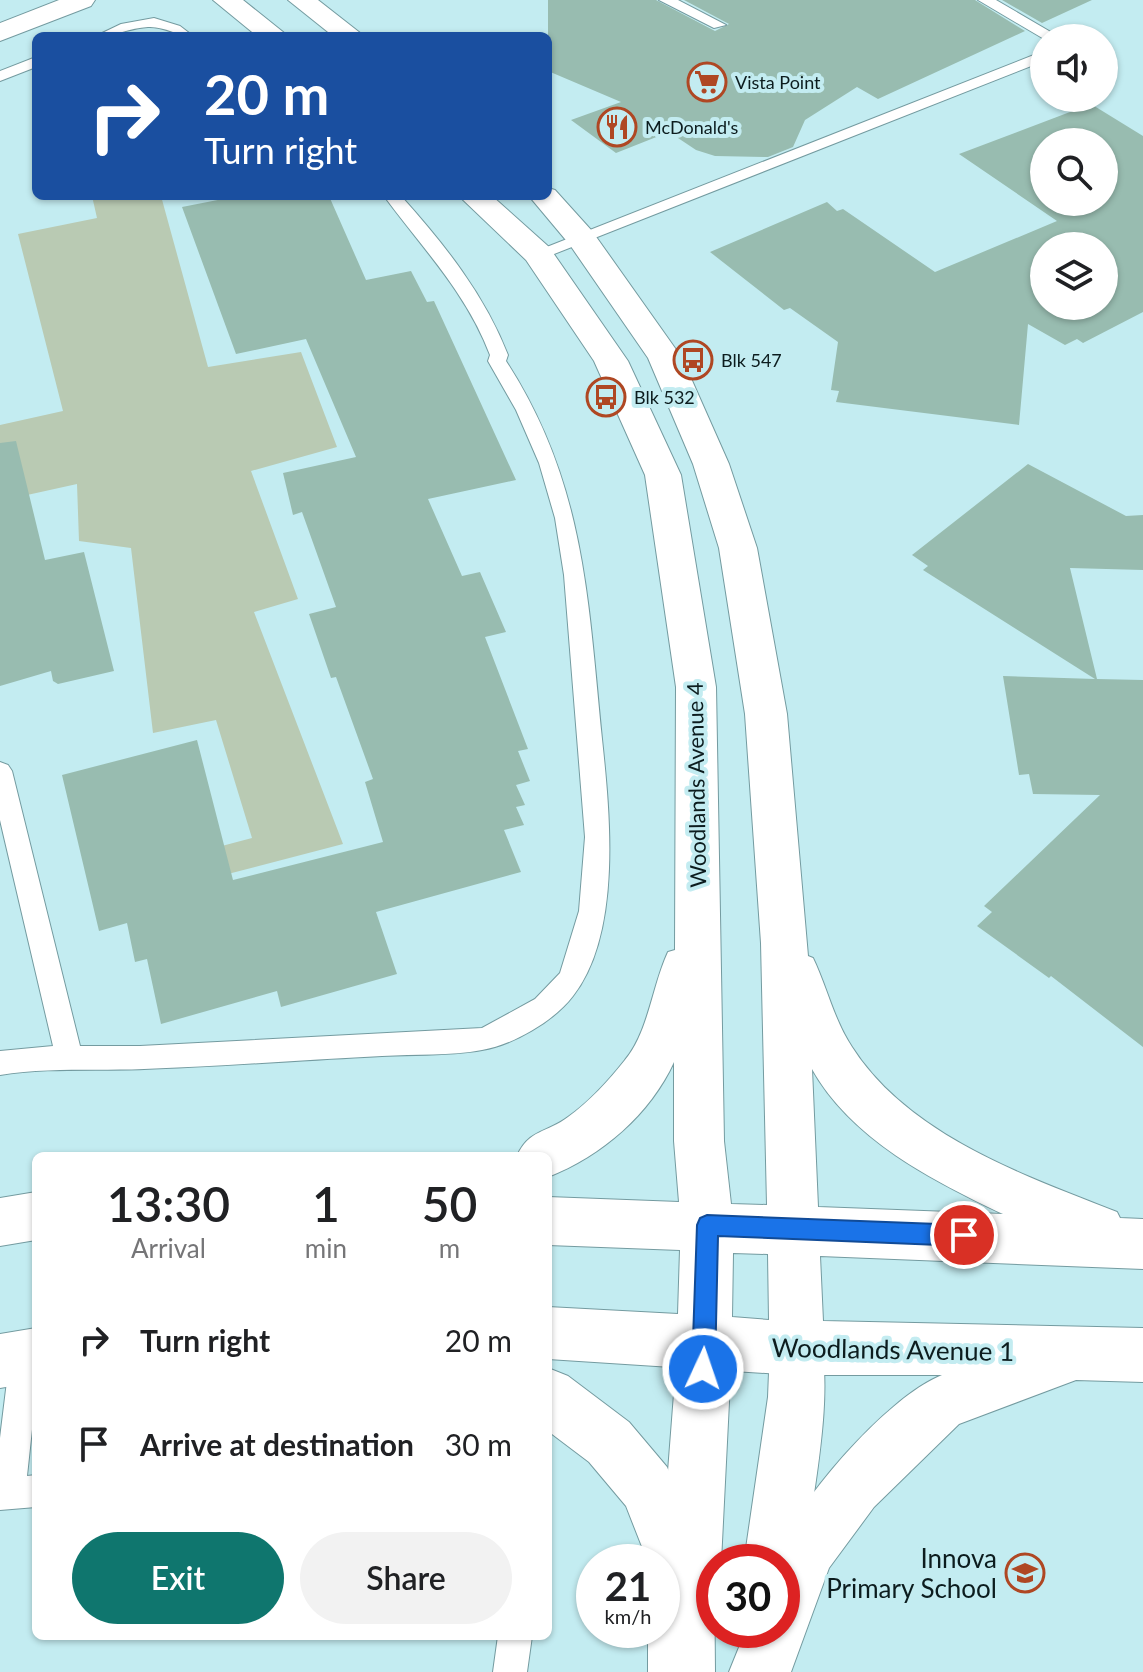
<!DOCTYPE html>
<html lang="en">
<head>
<meta charset="utf-8">
<style>
  body { margin:0; font-family:Lato,sans-serif; background:#f2f2f2; color:#202124; height:100vh; display:flex; flex-direction:column; font-size:30px; white-space:nowrap }
  * { box-sizing:border-box; margin:0 }
  p { font-size:26px; color:#757577 }
  .icon { flex:none; width:44px; height:44px; fill:none; stroke:currentColor; stroke-width:2; stroke-linecap:round; stroke-linejoin:round }
  .map { position:relative; flex:1; overflow:hidden }
  .details { position:absolute; left:32px; top:1152px; width:520px; height:488px; display:flex; flex-direction:column; background:#fff; border-radius:12px; box-shadow:0 2px 6px #0004 }
  .details>* { flex:none }
  .hud { position:absolute; left:32px; top:32px; width:520px; height:168px; border-radius:12px; box-shadow:0 2px 6px #0004; background:#1a4fa0; color:#fff; overflow:hidden }
  .fabs { position:absolute; left:1030px; top:24px; display:grid; gap:16px }
  .fabs a { display:grid; place-items:center; width:88px; height:88px; border-radius:50%; background:#fff; box-shadow:0 2px 6px #0004; font-size:40px }
  .speed { position:absolute; left:576px; top:1544px; display:flex; gap:16px; font-size:40px; font-weight:700; text-align:center }
  .speed>* { display:grid; place-content:center; width:104px; height:104px; border-radius:50%; background:#fff; box-shadow:0 2px 6px #0004; line-height:1 }
  .speed small { font-size:20px; font-weight:400 }
  .speed .limit { border:12px solid #d22; background:#fff; color:#111 }
  .pin { position:absolute; display:grid; place-items:center; width:68px; height:68px; color:#fff; margin:-34px; border:4px solid #fff; border-radius:50%; box-shadow:0 2px 8px #0007 }
  .me { position:absolute; width:88px; margin:-44px; rotate:3deg; stroke-linejoin:round; filter:drop-shadow(0 0 6px #0008) }
  .turn { display:flex; align-items:center; gap:28px; height:168px; padding:0 40px; font-size:36px }
  .turn .icon { width:104px; height:104px; stroke-width:2.5 }
  .turn b { display:block; font-size:56px; line-height:68px }
  .eta { display:flex; justify-content:space-evenly; align-items:center; height:136px; text-align:center }
  .eta b { font-size:48px; font-weight:600; line-height:56px }
  .primary-button { display:flex; gap:16px; margin-top:auto; padding:16px 40px }
  .primary-button a { flex:1; height:92px; border-radius:48px; background:#0f766e; color:#fff; font-size:32px; font-weight:600; line-height:92px; text-align:center }
  .primary-button a+a { background:#f2f2f2; color:#202124 }
  ul { padding:0; list-style:none }
  li { display:flex; align-items:center; gap:24px; height:104px; padding:0 40px }
  li div { flex:1 }
  li b { display:block; font-size:30px }
  li em { font-style:normal }
  .map>svg:first-child { display:block }
  .green { fill:#b9cab3 }
  .building { fill:#98bcb0; fill-rule:evenodd }
  .lines { fill:none; stroke-linecap:round; stroke-linejoin:round }
  .service-casing { stroke:#749ba0; stroke-width:2 }
  .minor-casing { stroke:#749ba0; stroke-width:2 }
  .tertiary-casing { stroke:#749ba0; stroke-width:2 }
  .service { fill:#fff; fill-rule:evenodd }
  .minor { fill:#fff; fill-rule:evenodd }
  .tertiary { fill:#fff; fill-rule:evenodd }
  .route { fill:#1a73e8; stroke:#114b97; stroke-width:2 }
  .labels { text-anchor:middle; dominant-baseline:central; stroke-width:8; stroke-linejoin:round; paint-order:stroke }
  .far-poi-label { font-size:18px; fill:#0c1c1e; stroke:#c3ecf1; text-anchor:start }
  .street-label { font-size:22px; fill:#0c1c1e; stroke:#c3ecf1 }
  .near-street-label { font-size:26px; fill:#0c1c1e; stroke:#c3ecf1 }
  .near-poi-label { font-size:26px; fill:#0c1c1e; stroke:#c3ecf1; text-anchor:end }
</style>
</head>
<body>
<div class="map">
<svg width="1143" height="1672" viewBox="0 0 1143 1672">
  <rect width="100%" height="100%" fill="#c3ecf1"/>
  <!-- green -->
  <path class="green" d="M 92,196 L 161,196 L 208,367 L 301,352 L 337,447 L 251,471 L 298,599 L 254,612 L 343,844 L 224,875 L 218,847 L 252,838 L 216,720 L 153,733 L 131,548 L 79,541 L 77,484 L 0,501 L 0,425 L 63,411 L 18,234 L 97,218 Z"/>
  <!-- building -->
  <path class="building" d="M 548,0 L 656,0 L 715,31 L 729,24 L 684,0 L 975,0 L 1025,31 L 878,99 L 857,87 L 805,120 L 793,147 L 768,157 L 715,156 L 696,150 L 669,132 L 616,153 L 571,120 L 621,102 L 548,71 Z
    M 1002,0 L 1092,0 L 1042,23 Z
    M 1091,104 L 1143,136 L 1143,312 L 1083,343 L 1077,339 L 1065,345 L 1028,324 L 1019,425 L 836,402 L 839,391 L 831,390 L 838,342 L 790,308 L 784,310 L 710,252 L 827,202 L 837,211 L 843,209 L 935,272 L 1057,221 L 959,154 ZM 1044,142 L 1104,142 L 1104,202 L 1044,202 ZM 1044,246 L 1104,246 L 1104,306 L 1044,306 Z
    M 238,196 L 329,196 L 366,280 L 411,271 L 427,302 L 434,301 L 516,480 L 428,499 L 462,576 L 480,572 L 506,632 L 485,637 L 528,749 L 518,751 L 530,781 L 516,785 L 525,805 L 516,807 L 524,825 L 504,830 L 521,872 L 376,912 L 397,974 L 281,1007 L 277,991 L 161,1024 L 147,959 L 135,962 L 127,923 L 99,931 L 62,775 L 197,740 L 233,880 L 383,842 L 365,782 L 373,779 L 336,677 L 331,678 L 309,614 L 336,607 L 302,512 L 293,515 L 283,473 L 356,457 L 306,339 L 236,354 L 182,207 Z
    M 16,441 L 45,560 L 84,552 L 114,671 L 58,684 L 53,681 L 51,671 L 0,686 L 0,443 Z
    M 1028,464 L 1126,516 L 1143,515 L 1143,570 L 1070,568 L 1097,679 L 1143,680 L 1143,1047 L 1051,976 L 1049,978 L 977,926 L 992,912 L 984,906 L 1100,795 L 1033,794 L 1029,774 L 1019,775 L 1003,676 L 1095,679 L 923,570 L 928,566 L 912,555 Z"/>
  <g class="lines">
    <defs>
      <path id="service" d="M 659,0 L 678,0 L 726,25 L 714,28 Z
        M 978,0 L 996,0 L 1061,38 L 1044,39 Z
        M 154,18 L 180,26 L 193,36 C 177,36 164,26 148,27 C 130,28 115,36 96,36 L 121,24 Z
        M 1044,51 L 1044,61 L 544,258 L 538,259 L 529,254 Z
        M 36,57 L 36,67 L 0,81 L 0,71 Z
        M 384,196 L 401,196 C 445,245 484,294 508,355 L 506,361 C 585,483 588,599 602,739 C 610,814 622,933 573,996 C 554,1021 513,1045 482,1050 C 451,1056 415,1054 382,1056 C 303,1060 223,1066 144,1069 C 95,1071 48,1067 0,1075 L 0,1051 L 53,1046 L 0,820 L 0,762 L 8,765 L 12,771 L 80,1046 L 140,1046 L 482,1028 L 535,999 L 560,973 L 579,911 L 585,837 L 564,575 L 555,518 L 539,463 L 516,410 L 488,361 L 490,355 C 466,292 423,249 384,196 Z
        M 25,1342 L 36,1348 L 36,1392 L 27,1476 L 36,1475 L 36,1507 L 0,1510 L 0,1438 L 10,1357 L 14,1347 Z
        M 498,1636 L 532,1636 L 527,1672 L 493,1672 Z"/>
      <path id="minor" d="M 59,0 L 95,0 L 91,6 L 0,41 L 0,23 Z
        M 705,1315 L 724,1323 L 732,1342 L 721,1562 L 714,1562 L 715,1672 L 653,1672 L 656,1630 L 662,1630 L 661,1562 L 678,1342 L 686,1323 Z
        M 797,1321 L 816,1329 C 838,1381 811,1503 804,1562 L 795,1583 L 782,1588 L 782,1562 L 744,1562 L 768,1397 L 770,1348 L 778,1329 Z"/>
      <path id="tertiary" d="M 213,0 L 243,0 L 288,36 L 257,36 Z
        M 288,0 L 318,0 L 364,36 L 333,36 Z
        M 548,188 L 555,190 L 592,231 L 682,358 L 729,464 L 757,548 L 787,714 L 808,956 L 813,958 C 827,987 834,1020 852,1047 C 908,1135 1025,1176 1117,1212 L 1120,1218 L 1143,1219 L 1143,1269 L 820,1256 L 823,1321 L 1143,1328 L 1143,1382 L 1076,1380 L 959,1424 L 874,1507 L 829,1568 L 791,1672 L 729,1672 L 746,1630 L 782,1630 L 782,1562 L 772,1562 C 794,1505 885,1398 942,1375 L 797,1375 L 548,1359 L 548,1307 L 678,1314 L 680,1250 L 548,1245 L 548,1197 L 679,1202 L 674,1141 L 674,1062 C 650,1114 602,1156 548,1177 L 548,1156 L 517,1156 C 529,1129 547,1133 568,1117 C 588,1103 610,1079 625,1060 C 649,1031 652,986 668,952 L 675,950 L 676,687 L 645,475 L 594,361 L 526,260 L 459,196 L 492,196 L 549,247 L 628,361 L 681,475 L 716,687 L 724,1141 L 731,1204 L 767,1205 L 761,943 L 745,714 L 719,548 L 693,464 L 648,358 L 570,245 L 529,196 L 548,196 ZM 812,1069 C 851,1139 933,1181 1003,1214 L 818,1207 ZM 733,1253 L 768,1254 L 769,1320 L 732,1317 Z
        M 36,1192 L 36,1240 L 0,1246 L 0,1198 Z
        M 36,1328 L 36,1382 L 0,1388 L 0,1334 Z
        M 548,1368 L 568,1376 L 629,1422 L 667,1467 L 708,1564 L 710,1672 L 648,1672 L 648,1630 L 662,1630 L 662,1562 L 648,1562 L 626,1506 L 589,1462 L 548,1431 Z"/>
    </defs>
    <!-- service casing -->
    <use href="#service" class="service-casing"/>
    <!-- minor casing -->
    <use href="#minor" class="minor-casing"/>
    <!-- tertiary casing -->
    <use href="#tertiary" class="tertiary-casing"/>
    <!-- service -->
    <use href="#service" class="service"/>
    <!-- minor -->
    <use href="#minor" class="minor"/>
    <!-- tertiary -->
    <use href="#tertiary" class="tertiary"/>
  </g>
  <!-- route -->
  <path class="route" d="M 707,1215 L 964,1225 L 971,1228 L 974,1235 L 971,1243 L 964,1246 L 718,1236 L 715,1369 L 711,1377 L 703,1380 L 695,1377 L 692,1369 L 697,1225 L 700,1218 Z"/>
  <!-- icons -->
  <defs>
    <symbol id="supermarket-ring" viewBox="-11 -11 22 22"><circle r="9.5" fill="#c3ecf1" stroke="#af4723" stroke-width="1.5"/><path d="M-6-5.5h2.5l.6 2H6L4.5 2H-2.5L-4.4-4H-6ZM-1.5 3.2a1.3 1.3 0 1 0 .1 0ZM3 3.2a1.3 1.3 0 1 0 .1 0Z" fill="#af4723"/></symbol>
    <symbol id="restaurant-ring" viewBox="-11 -11 22 22"><circle r="9.5" fill="#c3ecf1" stroke="#af4723" stroke-width="1.5"/><path d="M-5-6h1v4h1v-4h1v4h1v-4h1v5L-1.5 .5V6h-2V.5L-5-1ZM5-6V6H3V1.5H1.5Q1.5-4 5-6Z" fill="#af4723"/></symbol>
    <symbol id="bus-ring" viewBox="-11 -11 22 22"><circle r="9.5" fill="#c3ecf1" stroke="#af4723" stroke-width="1.5"/><path d="M-5-6H5V4H4V6H2V4H-2V6H-4V4H-5ZM-3.5-4V0h7V-4ZM-3.5 1.2v1.5H-2V1.2ZM2 1.2v1.5H3.5V1.2Z" fill="#af4723"/></symbol>
    <symbol id="school-ring" viewBox="-11 -11 22 22"><circle r="9.5" fill="#c3ecf1" stroke="#af4723" stroke-width="1.5"/><path d="M0-5L7-2L0 1L-7-2ZM-4 1L0 2.5L4 1V4Q0 6-4 4Z" fill="#af4723"/></symbol>
  </defs>
  <g fill-rule="evenodd">
    <use href="#supermarket-ring" x="685" y="60" width="44" height="44"/>
    <use href="#restaurant-ring" x="595" y="105" width="44" height="44"/>
    <use href="#bus-ring" x="671" y="338" width="44" height="44"/>
    <use href="#bus-ring" x="584" y="375" width="44" height="44"/>
    <use href="#school-ring" x="1003" y="1551" width="44" height="44"/>
  </g>
  <g class="labels">
    <!-- far-poi labels -->
    <g class="far-poi-label">
      <text x="735" y="82">Vista Point</text>
      <text x="645" y="127">McDonald's</text>
      <text x="721" y="360">Blk 547</text>
      <text x="634" y="397">Blk 532</text>
    </g>
    <!-- street labels -->
    <g class="street-label">
      <text transform="translate(696 785) rotate(-91)">Woodlands Avenue 4</text>
    </g>
    <!-- near-street labels -->
    <g class="near-street-label">
      <text transform="translate(893 1349) rotate(1)">Woodlands Avenue 1</text>
    </g>
    <!-- near-poi labels -->
    <g class="near-poi-label">
      <text x="997" y="1558">Innova<tspan x="997" dy="30">Primary School</tspan></text>
    </g>
  </g>
</svg>
<div class="fabs">
<a><svg class="icon" aria-label="sound" viewBox="0 0 24 24"><path d="M4 9h4l5-4v14l-5-4H4zM17 9q2 3 0 6"/></svg></a>
<a><svg class="icon" aria-label="search" viewBox="0 0 24 24"><circle cx="10" cy="10" r="6"/><path d="M15 15l6 6"/></svg></a>
<a><svg class="icon" aria-label="layers" viewBox="0 0 24 24"><path d="M12 4l9 5-9 5-9-5zM3 14l9 5 9-5"/></svg></a>
</div>
<div class="speed"><div>21<small>km/h</small></div><div class="limit">30</div></div>
<div class="pin" style="left:964px;top:1235px;background:#d93025"><svg class="icon" aria-label="arrive" viewBox="0 0 24 24"><path d="M6 21V4h12l-3 4 3 4H6"/></svg></div>
<svg class="me" style="left:703px;top:1369px" viewBox="-20 -20 40 40"><circle r="17" fill="#1a73e8" stroke="#fff" stroke-width="3"/><path d="M0-11L8 9 0 5-8 9z" fill="#fff"/></svg>
<div class="hud">
<div class="turn"><svg class="icon" aria-label="right" viewBox="0 0 24 24"><path d="M7 20v-9h11M14 6l5 5-5 5"/></svg><div><b>20 m</b>Turn right</div></div>
</div>
<section class="details">
<div class="eta">
<div><b>13:30</b><p>Arrival</p></div>
<div><b>1</b><p>min</p></div>
<div><b>50</b><p>m</p></div>
</div>
<ul>
<li><svg class="icon" aria-label="right" viewBox="0 0 24 24"><path d="M7 20v-9h11M14 6l5 5-5 5"/></svg><div><b>Turn right</b></div><em>20 m</em></li>
<li><svg class="icon" aria-label="arrive" viewBox="0 0 24 24"><path d="M6 21V4h12l-3 4 3 4H6"/></svg><div><b>Arrive at destination</b></div><em>30 m</em></li>
</ul>
<div class="primary-button"><a>Exit</a><a>Share</a></div>
</section>
</div>
</body>
</html>
